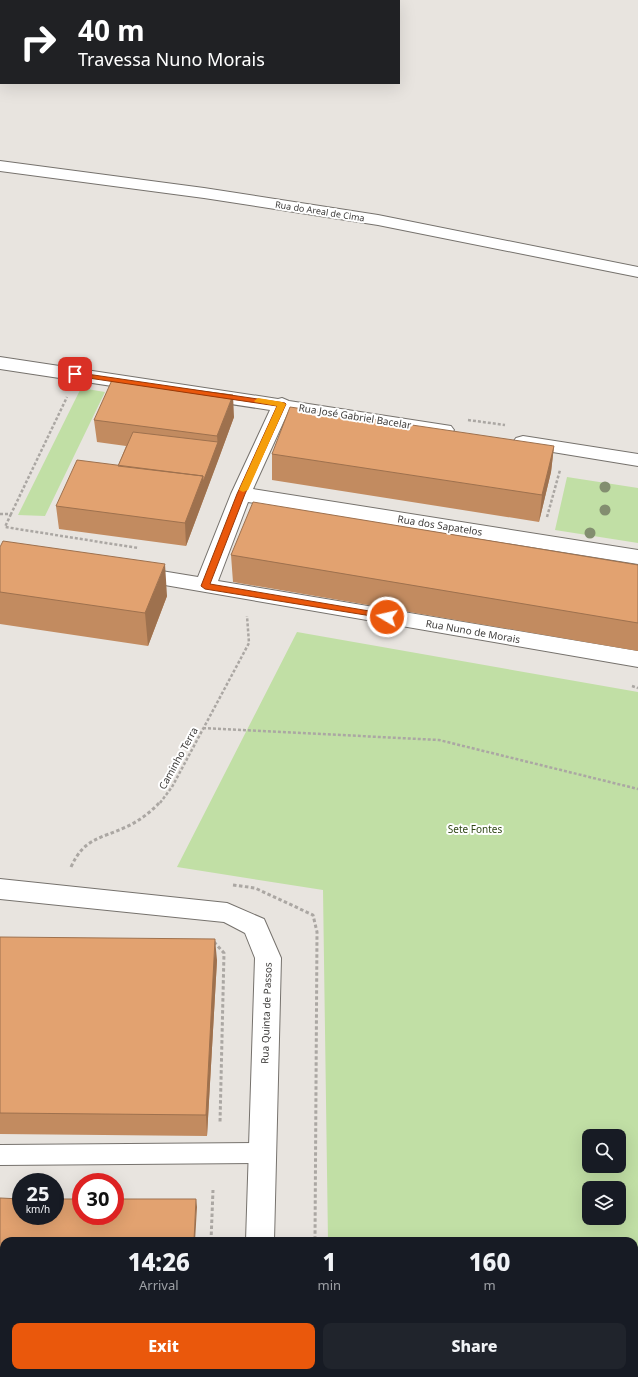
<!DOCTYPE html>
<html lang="en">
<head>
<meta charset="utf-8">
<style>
  body { margin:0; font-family:"Noto Sans",sans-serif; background:#20242c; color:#f1f3f6; height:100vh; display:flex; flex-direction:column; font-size:15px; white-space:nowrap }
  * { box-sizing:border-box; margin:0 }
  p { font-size:13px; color:#9ea1a6 }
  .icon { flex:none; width:22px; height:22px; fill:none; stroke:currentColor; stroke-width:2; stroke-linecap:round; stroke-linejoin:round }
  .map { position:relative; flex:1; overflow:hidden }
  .sheet { position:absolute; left:0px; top:1237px; width:638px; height:140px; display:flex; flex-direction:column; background:#171b24; border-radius:12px 12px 0 0; box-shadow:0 4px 16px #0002 }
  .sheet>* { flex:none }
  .banner { position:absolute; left:0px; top:0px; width:400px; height:84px; box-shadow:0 4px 16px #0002; background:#202124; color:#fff; overflow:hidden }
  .tools { position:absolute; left:582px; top:1129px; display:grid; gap:8px }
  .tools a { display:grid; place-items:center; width:44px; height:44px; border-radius:8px; background:#171b24; box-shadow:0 4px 16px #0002; font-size:20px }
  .speed { position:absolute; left:12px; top:1173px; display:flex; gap:8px; font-size:20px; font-weight:700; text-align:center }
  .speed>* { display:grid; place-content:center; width:52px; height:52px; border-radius:50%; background:#171b24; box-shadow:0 4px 16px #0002; line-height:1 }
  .speed small { font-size:10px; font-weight:400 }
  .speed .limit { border:6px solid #d22; background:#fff; color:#111 }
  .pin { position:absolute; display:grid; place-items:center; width:34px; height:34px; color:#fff; margin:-17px; border-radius:8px; box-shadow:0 2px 6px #0006 }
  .me { position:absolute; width:44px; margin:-22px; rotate:279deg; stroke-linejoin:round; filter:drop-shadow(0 0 3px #0008) }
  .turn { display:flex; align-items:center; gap:14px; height:84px; padding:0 12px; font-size:18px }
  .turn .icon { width:52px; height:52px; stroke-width:2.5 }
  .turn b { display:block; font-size:28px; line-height:34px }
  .eta { display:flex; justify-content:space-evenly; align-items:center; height:68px; text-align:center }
  .eta b { font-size:24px; font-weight:800; line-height:28px }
  .button { display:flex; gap:8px; margin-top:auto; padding:8px 12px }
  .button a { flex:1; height:46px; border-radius:8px; background:#ea580c; color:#fff; font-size:16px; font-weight:800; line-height:46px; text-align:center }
  .button a+a { background:#20242c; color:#f1f3f6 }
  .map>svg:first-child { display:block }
  .green { fill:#c1dfa5; fill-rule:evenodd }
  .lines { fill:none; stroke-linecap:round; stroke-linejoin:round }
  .lane-casing { stroke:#76726d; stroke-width:2 }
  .street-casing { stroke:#76726d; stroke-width:2 }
  .path-far1 { stroke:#aba7a3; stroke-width:2.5; stroke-dasharray:3 2; stroke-linecap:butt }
  .path { stroke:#aba7a3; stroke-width:3; stroke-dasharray:3.5 2.5; stroke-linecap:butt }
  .lane { fill:#fff; fill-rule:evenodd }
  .street { fill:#fff; fill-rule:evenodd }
  .tree { fill:#838e70 }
  .wall { fill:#c28b60 }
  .shaded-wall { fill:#9e714e }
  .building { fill:#e2a270; stroke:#9e714e }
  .route { fill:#ea580c; stroke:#983908 }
  .slow { fill:#f59e0b }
  .labels { text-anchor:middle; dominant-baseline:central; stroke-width:4; stroke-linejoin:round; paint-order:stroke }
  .far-street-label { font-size:9px; fill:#3d3b39; stroke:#fff }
  .street-label { font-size:10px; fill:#3d3b39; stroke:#fff }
  .park-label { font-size:10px; fill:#304716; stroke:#fff }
</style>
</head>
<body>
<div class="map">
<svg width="638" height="1377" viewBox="0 0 638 1377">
  <rect width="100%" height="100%" fill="#e8e4df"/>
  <!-- green -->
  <path class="green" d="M 81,388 L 105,392 L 45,516 L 18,515 Z
    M 567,477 L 638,488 L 638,543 L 555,530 Z
    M 297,632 L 638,692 L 638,1377 L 329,1377 L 329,1373 L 634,1373 L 634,1241 L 328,1241 L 323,890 L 177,867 ZM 589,1136 L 619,1136 L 619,1166 L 589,1166 ZM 589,1188 L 619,1188 L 619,1218 L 589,1218 Z"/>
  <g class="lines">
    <defs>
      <path id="lane" d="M 262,1143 L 270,1146 L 273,1153 L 270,1160 L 262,1163 L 0,1165 L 0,1145 Z"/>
      <path id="street" d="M 0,24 L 1,24 L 1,32 L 0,32 Z
        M 0,161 L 204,188 L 378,215 L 638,267 L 638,277 L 378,225 L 204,198 L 0,171 Z
        M 0,357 L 278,399 L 282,398 L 289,401 L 451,426 L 454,430 L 451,434 L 444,436 L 288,412 L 253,489 L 638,550 L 638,564 L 248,502 L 218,581 L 638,651 L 638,667 L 130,579 L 127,574 L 130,569 L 137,567 L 198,577 L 231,494 L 270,410 L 0,369 Z
        M 523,436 L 638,454 L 638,466 L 516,446 L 513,442 L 516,438 Z
        M 0,879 L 227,903 L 264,919 L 281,958 L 274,1241 L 246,1241 L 255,958 L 245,933 L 224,922 L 0,899 Z
        M 243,1373 L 273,1373 L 273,1377 L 243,1377 Z"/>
    </defs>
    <!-- lane casing -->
    <use href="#lane" class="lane-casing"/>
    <!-- street casing -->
    <use href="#street" class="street-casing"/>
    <!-- path-far1 -->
    <path class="path-far1" d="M 468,420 L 505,425
      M 0,514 L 11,514 L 67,397
      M 11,514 L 5,527 L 138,548
      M 547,517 L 560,470
      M 632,686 L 638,688
      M 203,728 L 439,740 L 638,789
      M 160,803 L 172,787 L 249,643 L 247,616"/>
    <!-- path -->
    <path class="path" d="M 71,867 C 84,838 100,839 126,827 C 139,821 151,812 160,802
      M 233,885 L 255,888 L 313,915 L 317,932 L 315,1241
      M 214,942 L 224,953 L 220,1123
      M 211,1241 L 213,1190
      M 205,1373 L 205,1377
      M 314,1373 L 314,1377"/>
    <!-- lane -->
    <use href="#lane" class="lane"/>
    <!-- street -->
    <use href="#street" class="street"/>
  </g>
  <!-- trees -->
  <g class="tree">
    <circle cx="605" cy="487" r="5.5"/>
    <circle cx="605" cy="510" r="5.5"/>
    <circle cx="590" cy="533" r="5.5"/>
  </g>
  <!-- wall -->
  <path class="wall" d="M 234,417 L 186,546 L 59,529 L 56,506 L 118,466 L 126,446 L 97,442 L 94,420 Z
    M 554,446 L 551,472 L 539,522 L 272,480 L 272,454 Z
    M 0,547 L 167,596 L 148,646 L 0,624 Z
    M 231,555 L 638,565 L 638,651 L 233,582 Z
    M 0,937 L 217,960 L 207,1136 L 0,1134 Z"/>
  <!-- shaded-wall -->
  <path class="shaded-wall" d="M 233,395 L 234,417 L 219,458 L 217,436 Z
    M 218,442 L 219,458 L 186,546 L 185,523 L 203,476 Z
    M 554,446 L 551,472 L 539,522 L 542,495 Z
    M 165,564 L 167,596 L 148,646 L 145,613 Z
    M 215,939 L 217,960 L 207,1136 L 206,1115 Z
    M 196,1199 L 197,1207 L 195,1241 L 194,1241 Z"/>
  <!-- building -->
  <path class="building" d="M 112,380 L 233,395 L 217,436 L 94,420 Z
    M 290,407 L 554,446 L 542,495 L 272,454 Z
    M 133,432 L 218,442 L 203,482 L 203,476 L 118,466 Z
    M 77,460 L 203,476 L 185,523 L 56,506 Z
    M 253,502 L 638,565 L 638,623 L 231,555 Z
    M 3,541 L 165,564 L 145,613 L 0,592 L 0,547 Z
    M 0,937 L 215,939 L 206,1115 L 0,1113 Z
    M 0,1198 L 21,1199 L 21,1216 L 55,1216 L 55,1199 L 81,1199 L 81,1216 L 115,1216 L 115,1199 L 196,1199 L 194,1241 L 4,1241 L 4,1373 L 187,1373 L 187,1377 L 0,1377 Z"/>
  <!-- route -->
  <path class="route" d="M 73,372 L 285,403 L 286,404 L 245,494 L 210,584 L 387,614 L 390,615 L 390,619 L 205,589 L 201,586 L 237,494 L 277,406 L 75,376 L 73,376 Z"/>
  <!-- slow -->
  <path class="slow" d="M 258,398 L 282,402 L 286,404 L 248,490 L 243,492 L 239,490 L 277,406 L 255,402 L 254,401 Z"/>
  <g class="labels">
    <!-- far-street labels -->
    <g class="far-street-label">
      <text transform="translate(320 211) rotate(9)">Rua do Areal de Cima</text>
    </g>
    <!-- street labels -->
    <g class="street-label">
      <text transform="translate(355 416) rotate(9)">Rua José Gabriel Bacelar</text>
      <text transform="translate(440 525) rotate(9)">Rua dos Sapatelos</text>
      <text transform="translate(473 631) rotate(10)">Rua Nuno de Morais</text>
      <text transform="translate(178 758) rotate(-61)">Caminho Terra</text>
      <text transform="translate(266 1013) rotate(-88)">Rua Quinta de Passos</text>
    </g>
    <!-- park labels -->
    <g class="park-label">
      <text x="475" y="829">Sete Fontes</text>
    </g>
  </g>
</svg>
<div class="tools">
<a><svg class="icon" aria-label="search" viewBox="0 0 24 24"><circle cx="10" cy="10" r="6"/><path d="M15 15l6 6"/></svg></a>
<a><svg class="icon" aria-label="layers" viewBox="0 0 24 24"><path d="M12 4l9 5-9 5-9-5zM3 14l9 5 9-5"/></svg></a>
</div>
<div class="speed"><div>25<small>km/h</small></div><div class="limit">30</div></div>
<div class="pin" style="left:75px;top:374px;background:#d93025"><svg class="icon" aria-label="arrive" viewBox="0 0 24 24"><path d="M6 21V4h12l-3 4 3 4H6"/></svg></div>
<svg class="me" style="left:387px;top:617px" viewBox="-20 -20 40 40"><circle r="17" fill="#ea580c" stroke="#fff" stroke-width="3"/><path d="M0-11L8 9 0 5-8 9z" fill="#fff"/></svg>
<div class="banner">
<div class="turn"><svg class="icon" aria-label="right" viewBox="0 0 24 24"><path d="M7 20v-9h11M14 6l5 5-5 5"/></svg><div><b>40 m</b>Travessa Nuno Morais</div></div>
</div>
<section class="sheet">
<div class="eta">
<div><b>14:26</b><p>Arrival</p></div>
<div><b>1</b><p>min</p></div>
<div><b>160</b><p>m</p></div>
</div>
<div class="button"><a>Exit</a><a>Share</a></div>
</section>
</div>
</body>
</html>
